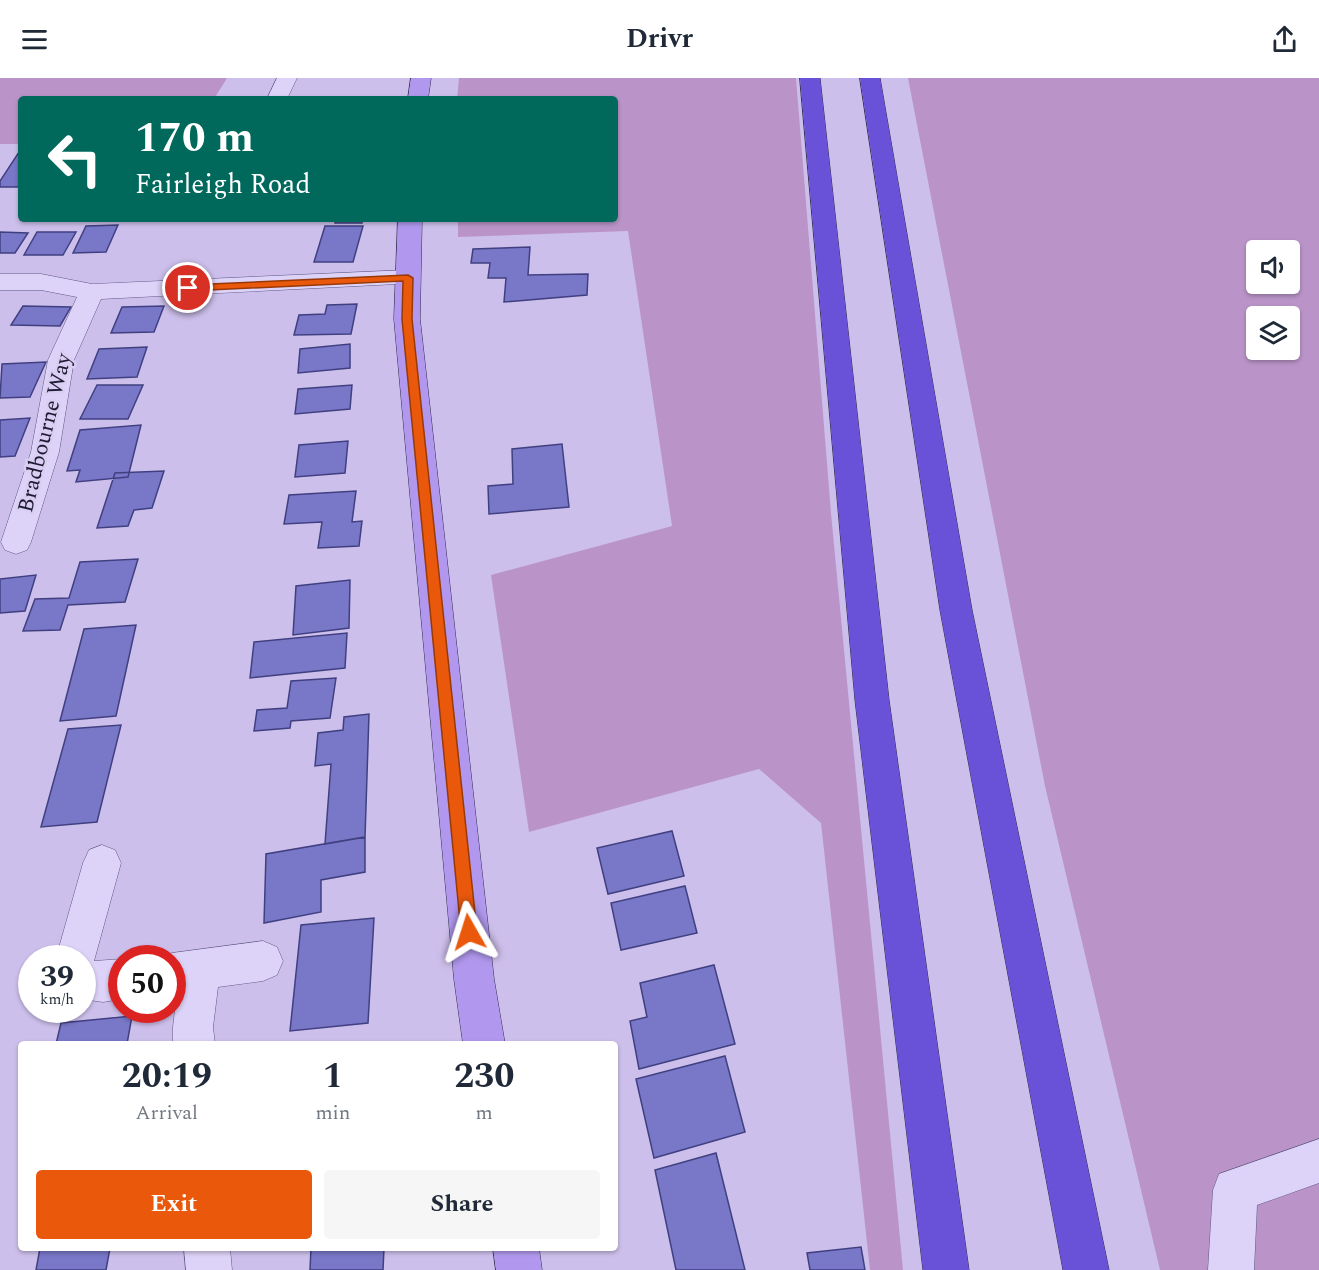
<!DOCTYPE html>
<html lang="en">
<head>
<meta charset="utf-8">
<style>
  body { margin:0; font-family:Spectral,serif; background:#f6f6f7; color:#1f2937; height:100vh; display:flex; flex-direction:column; font-size:22px; white-space:nowrap }
  * { box-sizing:border-box; margin:0 }
  p { font-size:20px; color:#747a83 }
  .icon { flex:none; width:33px; height:33px; fill:none; stroke:currentColor; stroke-width:2; stroke-linecap:round; stroke-linejoin:round }
  .map { position:relative; flex:1; overflow:hidden }
  .drawer { position:absolute; left:18px; top:963px; width:600px; height:210px; display:flex; flex-direction:column; background:#fff; border-radius:6px; box-shadow:0 2px 4px #0004 }
  .drawer>* { flex:none }
  .hud { position:absolute; left:18px; top:18px; width:600px; height:126px; border-radius:6px; box-shadow:0 2px 4px #0004; background:#00695c; color:#fff; overflow:hidden }
  .fabs { position:absolute; left:1246px; top:162px; display:grid; gap:12px }
  .fabs a { display:grid; place-items:center; width:54px; height:54px; border-radius:6px; background:#fff; box-shadow:0 2px 4px #0004; font-size:30px }
  .speed { position:absolute; left:18px; top:867px; display:flex; gap:12px; font-size:30px; font-weight:700; text-align:center }
  .speed>* { display:grid; place-content:center; width:78px; height:78px; border-radius:50%; background:#fff; box-shadow:0 2px 4px #0004; line-height:1 }
  .speed small { font-size:15px; font-weight:400 }
  .speed .limit { border:9px solid #d22; background:#fff; color:#111 }
  .pin { position:absolute; display:grid; place-items:center; width:51px; height:51px; color:#fff; margin:-26px; border:3px solid #fff; border-radius:50%; box-shadow:0 2px 6px #0007 }
  .me { position:absolute; width:66px; margin:-33px; rotate:354deg; stroke-linejoin:round; filter:drop-shadow(0 0 4px #0008) }
  .turn { display:flex; align-items:center; gap:21px; height:126px; padding:0 18px; font-size:27px }
  .turn .icon { width:78px; height:78px; stroke-width:2.5 }
  .turn b { display:block; font-size:42px; line-height:51px }
  .eta { display:flex; justify-content:space-evenly; align-items:center; height:102px; text-align:center }
  .eta b { font-size:36px; font-weight:700; line-height:42px }
  .action { display:flex; gap:12px; margin-top:auto; padding:12px 18px }
  .action a { flex:1; height:69px; border-radius:6px; background:#ea580c; color:#fff; font-size:24px; font-weight:700; line-height:69px; text-align:center }
  .action a+a { background:#f6f6f7; color:#1f2937 }
  header { display:flex; justify-content:space-between; align-items:center; height:78px; padding:0 18px; background:#fff; font-size:27px; font-weight:700 }
  .map>svg:first-child { display:block }
  .green { fill:#ba94c8; fill-rule:evenodd }
  .building { fill:#7977c8; stroke:#404081; stroke-width:1.5 }
  .lines { fill:none; stroke-linecap:round; stroke-linejoin:round }
  .minor-casing { stroke:#5e5883; stroke-width:1 }
  .major-casing { stroke:#302d51; stroke-width:1 }
  .highway-casing { stroke:#302d51; stroke-width:1 }
  .minor { fill:#ddd2f7; fill-rule:evenodd }
  .major { fill:#b198ee; fill-rule:evenodd }
  .highway { fill:#6952d8; fill-rule:evenodd }
  .route { fill:#ea580c; stroke:#983908; stroke-width:1.5 }
  .labels { text-anchor:middle; dominant-baseline:central; stroke-width:5; stroke-linejoin:round; paint-order:stroke }
  .street-label { font-size:22px; fill:#1e1c33; stroke:#dacef3 }
</style>
</head>
<body>
<header><svg class="icon" aria-label="menu" viewBox="0 0 24 24"><path d="M4 6h16M4 12h16M4 18h16"/></svg>Drivr<svg class="icon" aria-label="share" viewBox="0 0 24 24"><path d="M12 15V3M7 8l5-5 5 5M5 13v7h14v-7"/></svg></header>
<div class="map">
<svg width="1319" height="1192" viewBox="0 0 1319 1192">
  <rect width="100%" height="100%" fill="#cdbfeb"/>
  <!-- green -->
  <path class="green" d="M 0,0 L 227,0 L 214,21 L 21,21 L 21,66 L 0,66 Z
    M 459,0 L 796,0 L 831,435 L 903,1192 L 870,1192 L 821,745 L 759,691 L 529,754 L 491,497 L 672,448 L 628,153 L 458,159 L 458,141 L 615,141 L 615,21 L 457,21 Z
    M 908,0 L 1319,0 L 1319,1192 L 1160,1192 L 1045,708 ZM 1257,172 L 1290,172 L 1290,206 L 1257,206 ZM 1257,238 L 1290,238 L 1290,272 L 1257,272 Z"/>
  <!-- building -->
  <path class="building" d="M 21,71 L 21,109 L 0,109 L 0,103 Z
    M 336,141 L 363,141 L 362,145 L 335,145 Z
    M 118,147 L 106,174 L 73,175 L 86,148 Z
    M 325,148 L 363,148 L 353,184 L 314,184 Z
    M 0,154 L 28,155 L 15,175 L 0,175 Z
    M 37,154 L 76,154 L 63,177 L 24,177 Z
    M 530,169 L 528,197 L 588,196 L 587,217 L 504,224 L 506,200 L 488,200 L 490,185 L 471,185 L 473,171 Z
    M 357,226 L 351,256 L 294,257 L 299,237 L 325,236 L 327,227 Z
    M 23,228 L 71,229 L 60,248 L 11,247 Z
    M 164,228 L 154,254 L 111,255 L 122,229 Z
    M 350,266 L 350,290 L 298,295 L 300,271 Z
    M 147,269 L 137,299 L 87,301 L 99,271 Z
    M 46,284 L 30,319 L 0,320 L 2,286 Z
    M 97,307 L 143,307 L 128,341 L 80,341 Z
    M 352,307 L 350,331 L 295,336 L 298,311 Z
    M 30,340 L 15,378 L 0,379 L 0,342 Z
    M 141,347 L 128,399 L 76,404 L 80,392 L 67,393 L 80,352 Z
    M 348,363 L 345,395 L 295,399 L 299,367 Z
    M 562,366 L 569,429 L 489,436 L 488,408 L 513,406 L 512,371 Z
    M 164,393 L 152,430 L 134,432 L 128,448 L 97,450 L 115,395 Z
    M 356,413 L 352,444 L 362,443 L 359,468 L 318,470 L 322,444 L 284,446 L 289,417 Z
    M 138,481 L 125,524 L 68,527 L 60,552 L 23,553 L 35,521 L 69,520 L 80,484 Z
    M 36,497 L 25,533 L 0,535 L 0,501 Z
    M 350,502 L 349,550 L 293,557 L 296,508 Z
    M 136,547 L 116,638 L 60,643 L 84,551 Z
    M 347,555 L 345,590 L 250,600 L 254,564 Z
    M 336,600 L 330,640 L 291,643 L 290,650 L 254,653 L 257,632 L 287,630 L 291,603 Z
    M 369,636 L 365,759 L 325,766 L 331,686 L 315,688 L 318,655 L 343,652 L 344,639 Z
    M 121,647 L 97,744 L 41,749 L 68,651 Z
    M 672,753 L 684,798 L 608,816 L 597,770 Z
    M 365,759 L 365,794 L 321,802 L 321,834 L 264,845 L 266,776 Z
    M 685,808 L 697,855 L 621,872 L 611,825 Z
    M 374,840 L 368,945 L 290,953 L 301,847 Z
    M 714,887 L 735,966 L 639,991 L 630,943 L 647,939 L 640,905 Z
    M 132,938 L 127,966 L 56,966 L 61,945 Z
    M 725,978 L 745,1054 L 654,1080 L 636,1001 Z
    M 716,1075 L 745,1192 L 676,1192 L 655,1092 Z
    M 861,1169 L 865,1192 L 810,1192 L 807,1175 Z
    M 40,1170 L 110,1170 L 106,1192 L 36,1192 Z
    M 311,1170 L 384,1170 L 383,1192 L 310,1192 Z"/>
  <g class="lines">
    <defs>
      <path id="minor" d="M 277,0 L 297,0 L 287,21 L 267,21 Z
        M 408,192 L 417,195 L 420,200 L 417,205 L 101,221 L 74,282 L 59,374 L 31,464 L 27,472 L 16,476 L 5,472 L 1,464 L 31,374 L 48,282 L 77,219 L 41,212 L 0,212 L 0,196 L 41,196 L 92,206 Z
        M 102,767 L 115,772 L 121,785 L 94,883 L 122,881 L 122,921 L 103,924 L 82,921 L 82,880 L 56,880 L 83,785 L 89,772 Z
        M 263,863 L 277,869 L 283,883 L 277,897 L 263,903 L 218,909 L 213,949 L 215,966 L 173,966 L 173,949 L 177,914 L 172,915 L 172,880 L 159,880 L 172,875 Z
        M 1319,1061 L 1319,1105 L 1257,1127 L 1254,1192 L 1208,1192 L 1213,1112 L 1219,1096 Z
        M 184,1170 L 230,1170 L 232,1192 L 186,1192 Z"/>
      <path id="major" d="M 411,0 L 431,0 L 428,21 L 408,21 Z
        M 398,141 L 422,141 L 420,241 L 494,901 L 505,966 L 463,966 L 454,901 L 394,241 Z
        M 493,1170 L 539,1170 L 542,1192 L 496,1192 Z"/>
      <path id="highway" d="M 800,0 L 820,0 L 889,622 L 969,1192 L 923,1192 L 855,622 Z
        M 860,0 L 880,0 L 972,532 L 1109,1192 L 1063,1192 L 940,532 Z"/>
    </defs>
    <!-- minor casing -->
    <use href="#minor" class="minor-casing"/>
    <!-- major casing -->
    <use href="#major" class="major-casing"/>
    <!-- highway casing -->
    <use href="#highway" class="highway-casing"/>
    <!-- minor -->
    <use href="#minor" class="minor"/>
    <!-- major -->
    <use href="#major" class="major"/>
    <!-- highway -->
    <use href="#highway" class="highway"/>
  </g>
  <!-- route -->
  <path class="route" d="M 408,197 L 413,200 L 412,241 L 477,854 L 475,859 L 469,862 L 463,859 L 461,854 L 402,241 L 403,203 L 188,213 L 183,210 L 188,207 Z"/>
  <g class="labels">
    <!-- street labels -->
    <g class="street-label">
      <text transform="translate(45 355) rotate(-76)">Bradbourne Way</text>
    </g>
  </g>
</svg>
<div class="fabs">
<a><svg class="icon" aria-label="sound" viewBox="0 0 24 24"><path d="M4 9h4l5-4v14l-5-4H4zM17 9q2 3 0 6"/></svg></a>
<a><svg class="icon" aria-label="layers" viewBox="0 0 24 24"><path d="M12 4l9 5-9 5-9-5zM3 14l9 5 9-5"/></svg></a>
</div>
<div class="speed"><div>39<small>km/h</small></div><div class="limit">50</div></div>
<div class="pin" style="left:188px;top:210px;background:#d93025"><svg class="icon" aria-label="arrive" viewBox="0 0 24 24"><path d="M6 21V4h12l-3 4 3 4H6"/></svg></div>
<svg class="me" style="left:469px;top:854px" viewBox="-20 -20 40 40"><path d="M0-17L14 15 0 8-14 15z" fill="#ea580c" stroke="#fff" stroke-width="4"/></svg>
<div class="hud">
<div class="turn"><svg class="icon" aria-label="left" viewBox="0 0 24 24"><path d="M17 20v-9H6M10 6l-5 5 5 5"/></svg><div><b>170 m</b>Fairleigh Road</div></div>
</div>
<section class="drawer">
<div class="eta">
<div><b>20:19</b><p>Arrival</p></div>
<div><b>1</b><p>min</p></div>
<div><b>230</b><p>m</p></div>
</div>
<div class="action"><a>Exit</a><a>Share</a></div>
</section>
</div>
</body>
</html>
